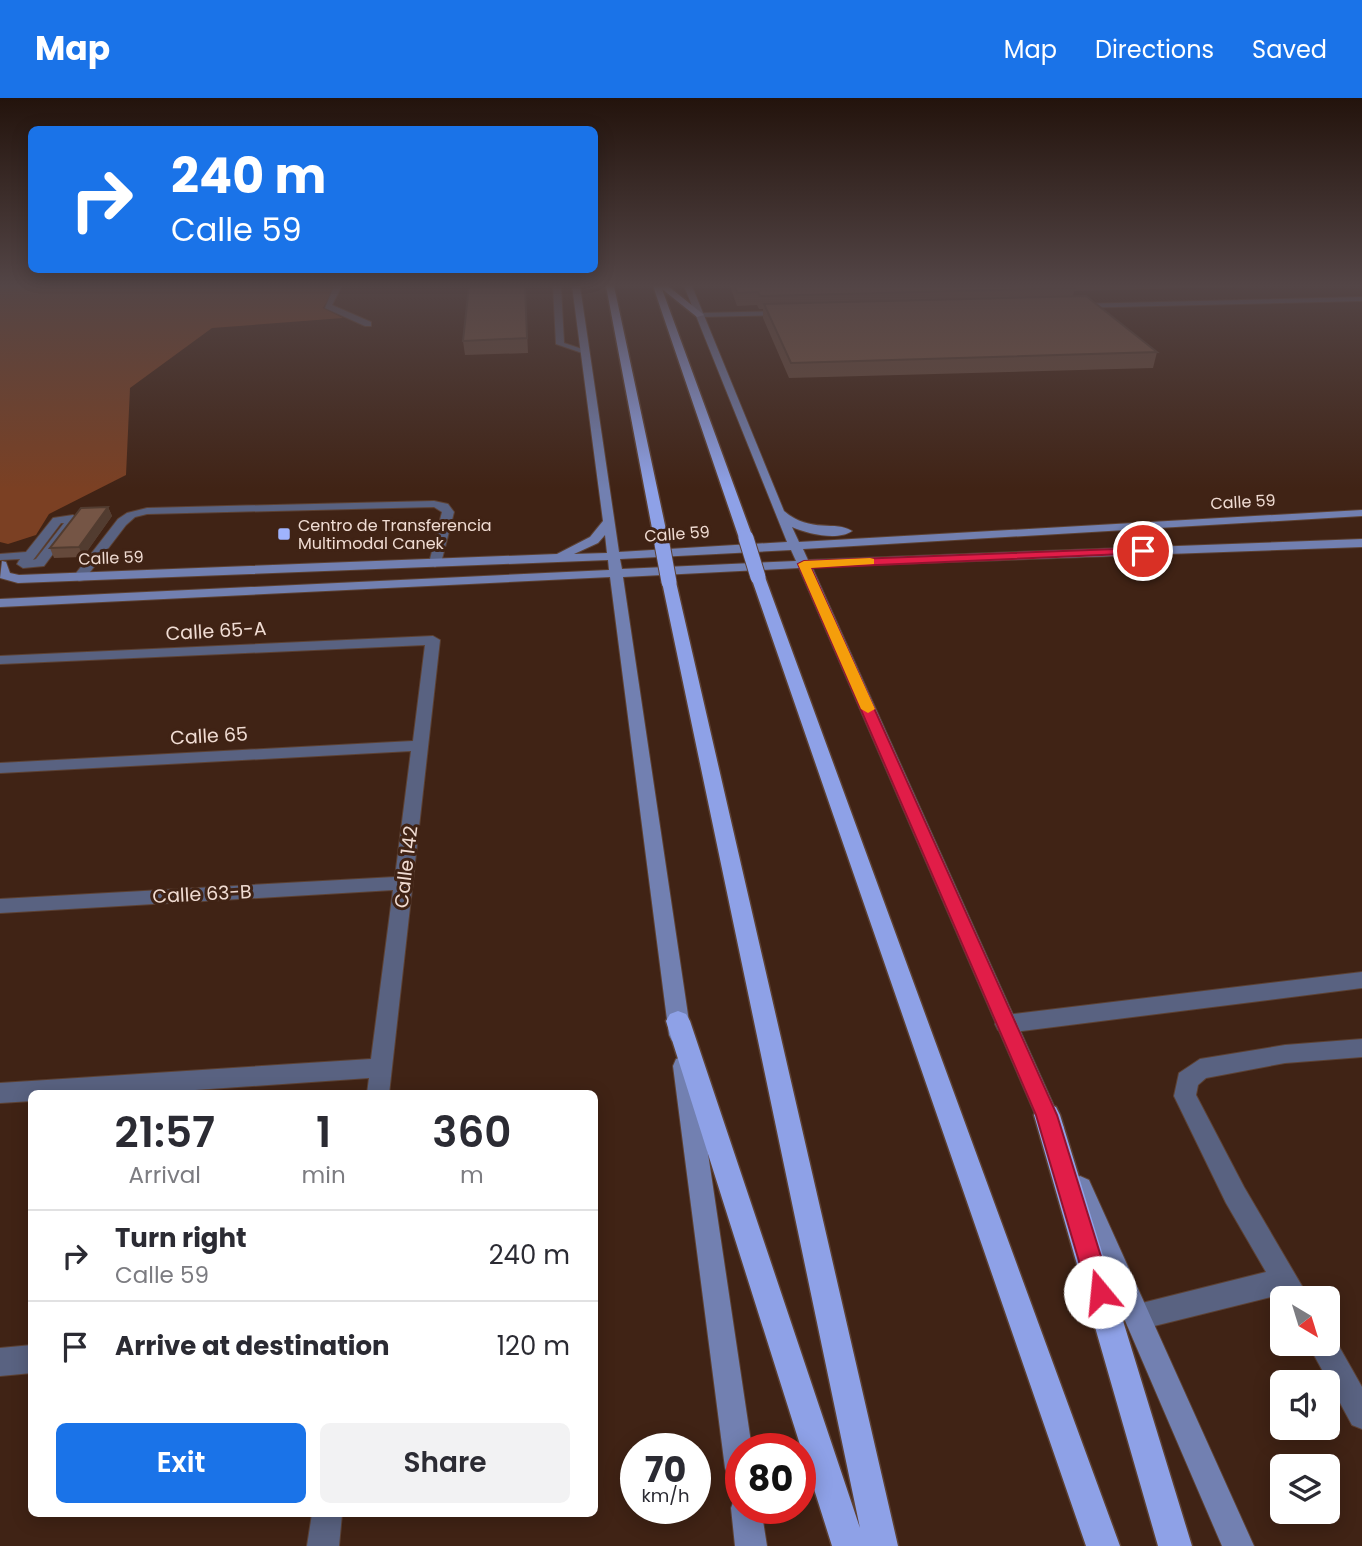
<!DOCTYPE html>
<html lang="en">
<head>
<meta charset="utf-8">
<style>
  body { margin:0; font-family:Poppins,sans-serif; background:#f2f2f3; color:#2b2b33; height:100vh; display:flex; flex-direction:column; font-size:26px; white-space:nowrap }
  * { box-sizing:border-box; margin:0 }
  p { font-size:23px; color:#7c7c81 }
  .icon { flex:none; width:38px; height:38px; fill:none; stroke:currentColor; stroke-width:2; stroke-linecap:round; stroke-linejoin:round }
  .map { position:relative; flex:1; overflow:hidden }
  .sheet { position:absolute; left:28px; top:992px; width:570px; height:427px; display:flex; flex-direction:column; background:#fff; border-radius:10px; box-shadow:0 4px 18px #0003 }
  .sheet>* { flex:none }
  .guide { position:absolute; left:28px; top:28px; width:570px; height:147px; border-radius:10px; box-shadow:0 4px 18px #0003; background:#1a73e8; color:#fff; overflow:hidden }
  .needle { width:46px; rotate:142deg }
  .tools { position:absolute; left:1270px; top:1188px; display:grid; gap:14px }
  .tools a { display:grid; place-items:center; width:70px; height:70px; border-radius:10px; background:#fff; box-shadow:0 4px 18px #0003; font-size:35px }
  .speed { position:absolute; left:620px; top:1335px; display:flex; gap:14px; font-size:35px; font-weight:700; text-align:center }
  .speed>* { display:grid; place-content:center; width:91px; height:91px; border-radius:50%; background:#fff; box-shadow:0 4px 18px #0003; line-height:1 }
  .speed small { font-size:18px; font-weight:400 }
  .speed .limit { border:10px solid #d22; background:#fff; color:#111 }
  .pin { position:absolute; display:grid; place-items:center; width:60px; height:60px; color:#fff; margin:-30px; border:4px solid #fff; border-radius:50%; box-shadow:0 2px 7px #0007 }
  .me { position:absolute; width:77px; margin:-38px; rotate:343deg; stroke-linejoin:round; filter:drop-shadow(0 0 5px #0008) }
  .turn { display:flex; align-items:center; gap:24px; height:147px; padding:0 28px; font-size:32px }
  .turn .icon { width:91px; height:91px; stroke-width:2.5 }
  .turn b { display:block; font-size:49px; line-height:60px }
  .eta { display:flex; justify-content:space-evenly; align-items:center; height:119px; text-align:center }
  .eta b { font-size:42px; font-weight:600; line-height:49px }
  .cta { display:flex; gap:14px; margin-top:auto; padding:14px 28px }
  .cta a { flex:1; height:80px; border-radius:10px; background:#1a73e8; color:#fff; font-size:28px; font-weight:600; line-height:80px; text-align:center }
  .cta a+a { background:#f2f2f3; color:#2b2b33 }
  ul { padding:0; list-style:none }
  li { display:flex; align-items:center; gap:21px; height:91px; padding:0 28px; border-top:2px solid #e1e1e2 }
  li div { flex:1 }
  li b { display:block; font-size:26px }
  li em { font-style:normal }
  header { display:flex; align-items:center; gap:42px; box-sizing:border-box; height:98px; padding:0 35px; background:#1a73e8; color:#fff }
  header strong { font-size:33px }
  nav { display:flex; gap:38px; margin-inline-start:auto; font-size:24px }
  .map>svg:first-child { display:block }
  .green { fill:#7b4023 }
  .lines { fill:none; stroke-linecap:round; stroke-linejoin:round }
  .service-casing { stroke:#5c4133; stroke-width:2 }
  .minor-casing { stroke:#5c4133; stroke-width:2 }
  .secondary-casing { stroke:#5c4133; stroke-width:2 }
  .trunk-casing { stroke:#5c4133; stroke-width:3 }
  .service { fill:#596281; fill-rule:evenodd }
  .minor { fill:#596281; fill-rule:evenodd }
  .secondary { fill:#7280b1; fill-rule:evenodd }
  .trunk { fill:#8ea1e7; fill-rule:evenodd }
  .trunk-bridge-casing { stroke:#5c4133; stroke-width:17; stroke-linecap:butt }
  .trunk-bridge { stroke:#8ea1e7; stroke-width:15 }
  .wall { fill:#65493b }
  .shaded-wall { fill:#523c30 }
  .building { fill:#755545; stroke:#523c30; stroke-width:2 }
  .route { fill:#e11d48; stroke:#92132f; stroke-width:2 }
  .slow { fill:#f59e0b }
  .poi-dot { fill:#9fb3fd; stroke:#402315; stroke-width:2.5 }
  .labels { text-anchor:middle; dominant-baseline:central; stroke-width:6; stroke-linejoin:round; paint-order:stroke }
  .far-street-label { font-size:16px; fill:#f0dcd3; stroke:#402315 }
  .far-poi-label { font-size:16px; fill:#f0dcd3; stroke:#402315; text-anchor:start }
  .street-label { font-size:19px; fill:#f0dcd3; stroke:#402315 }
</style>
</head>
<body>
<header>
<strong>Map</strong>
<nav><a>Map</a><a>Directions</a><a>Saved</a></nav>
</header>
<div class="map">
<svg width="1362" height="1448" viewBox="0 0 1362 1448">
  <rect width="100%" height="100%" fill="#402315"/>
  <!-- green -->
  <path class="green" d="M 0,188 L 336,188 L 323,210 L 343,220 L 212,230 L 130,290 L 126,377 L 49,416 L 36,437 L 8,446 L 0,444 Z"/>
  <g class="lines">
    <defs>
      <path id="service" d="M 553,188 L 561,188 L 564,245 L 588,253 L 588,257 L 556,246 Z
        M 434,403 L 448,406 L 454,414 L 441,465 L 435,469 L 429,465 L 442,414 L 434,409 L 147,416 L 135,419 L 126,427 L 84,482 L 79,483 L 73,479 L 118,421 L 127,415 L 147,410 Z
        M 73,417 L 79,421 L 44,468 L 23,470 L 17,466 L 20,461 L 0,462 L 0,456 L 26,454 L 53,420 ZM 61,425 L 64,425 L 36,461 L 33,462 Z
        M 1362,874 L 1362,890 L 1006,935 L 998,932 L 995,926 L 998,920 L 1006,917 Z
        M 1362,941 L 1362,959 L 1285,965 L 1206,980 L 1198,987 L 1196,997 L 1244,1089 L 1309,1200 L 1283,1200 L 1283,1203 L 1279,1197 L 1138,1232 L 1128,1229 L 1125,1219 L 1128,1209 L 1138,1206 L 1266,1174 L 1226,1105 L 1174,998 L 1179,975 L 1200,961 L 1285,947 Z
        M 1328,1235 L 1332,1236 L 1362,1289 L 1362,1331 L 1352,1327 L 1308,1246 L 1328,1246 Z"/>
      <path id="minor" d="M 334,188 L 342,188 L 332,207 L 371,224 L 371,228 L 365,228 L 325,210 Z
        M 1362,199 L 1362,203 L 1075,210 L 1071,208 L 1075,206 Z
        M 785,213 L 788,217 L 700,219 L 696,217 L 700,215 Z
        M 433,538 L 440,542 L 389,996 L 367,996 L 369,980 L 138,996 L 32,996 L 32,1003 L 0,1005 L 0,985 L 371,961 L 393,792 L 0,815 L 0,801 L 395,779 L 411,653 L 0,675 L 0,665 L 413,643 L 425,547 L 0,566 L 0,558 Z
        M 32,1247 L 32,1275 L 0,1278 L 0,1250 Z
        M 312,1416 L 342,1416 L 339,1448 L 307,1448 Z"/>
      <path id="secondary" d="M 572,188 L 580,188 L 619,454 L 787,444 L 684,188 L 692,188 L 784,413 C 811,436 836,422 852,433 C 838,443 808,436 792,429 L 799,444 L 1362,412 L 1362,418 L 803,451 L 808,462 L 1362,441 L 1362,449 L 812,469 L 1064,1030 L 1060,1037 L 1052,1041 L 1044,1037 L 799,470 L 623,479 L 691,937 L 688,943 L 680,946 L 672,943 L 669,937 L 610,479 L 0,509 L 0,501 L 609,472 L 608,462 L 18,485 L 0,480 L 2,463 L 6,464 L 10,475 L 19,477 L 557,456 L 590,439 L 603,423 ZM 605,437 L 607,455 L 574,456 L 598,445 ZM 791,452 L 796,463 L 622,471 L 620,461 Z
        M 684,958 L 692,961 L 695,968 L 752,1351 L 740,1351 L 740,1385 L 729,1381 L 725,1370 L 673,968 L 676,961 Z
        M 1080,1078 L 1089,1082 L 1254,1448 L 1222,1448 L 1068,1090 L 1071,1082 Z
        M 740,1397 L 740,1410 L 761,1410 L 767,1448 L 735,1448 L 731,1410 L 735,1399 Z"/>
      <path id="trunk" d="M 606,188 L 614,188 L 669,446 L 662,450 L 655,446 Z
        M 653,188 L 668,188 L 704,217 L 697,219 L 662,191 L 753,440 L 751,443 L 746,444 L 739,440 Z
        M 758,475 L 765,479 L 1120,1448 L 1086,1448 L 751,479 Z
        M 669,480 L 676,484 L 898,1448 L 832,1448 L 666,923 L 670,916 L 678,913 L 686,916 L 690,923 L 860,1430 L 662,484 Z
        M 1047,1006 L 1056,1009 L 1060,1017 L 1192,1448 L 1158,1448 L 1034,1017 L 1038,1009 Z"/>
    </defs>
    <!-- service casing -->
    <use href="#service" class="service-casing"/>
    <!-- minor casing -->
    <use href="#minor" class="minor-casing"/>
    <!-- secondary casing -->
    <use href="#secondary" class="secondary-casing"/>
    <!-- trunk casing -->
    <use href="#trunk" class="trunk-casing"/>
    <!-- service -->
    <use href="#service" class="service"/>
    <!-- minor -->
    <use href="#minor" class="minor"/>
    <!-- secondary -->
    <use href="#secondary" class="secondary"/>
    <!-- trunk -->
    <use href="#trunk" class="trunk"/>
    <defs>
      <path id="trunk-bridge" d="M 746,440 L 758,479
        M 662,446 L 669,484"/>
    </defs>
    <!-- trunk-bridge casing -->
    <use href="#trunk-bridge" class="trunk-bridge-casing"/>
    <!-- trunk-bridge -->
    <use href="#trunk-bridge" class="trunk-bridge"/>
  </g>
  <!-- wall -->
  <path class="wall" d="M 525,188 L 528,255 L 465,257 L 463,243 Z
    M 730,188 L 1270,188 L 1074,193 L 1073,199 L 1157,254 L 1153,270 L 789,280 L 763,220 L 763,211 L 759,211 L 757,207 L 737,208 Z
    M 108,409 L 112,418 L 83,459 L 54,460 L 50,450 Z"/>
  <!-- shaded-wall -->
  <path class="shaded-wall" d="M 108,409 L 112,418 L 83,459 L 79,449 Z"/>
  <!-- building -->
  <path class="building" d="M 469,188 L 525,188 L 527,240 L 463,243 Z
    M 735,188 L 1072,188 L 1075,190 L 760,198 L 758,194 L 737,195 Z
    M 1086,198 L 1157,254 L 791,265 L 764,206 Z
    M 108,409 L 79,449 L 50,450 L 81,410 Z"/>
  <!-- sky -->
  <linearGradient id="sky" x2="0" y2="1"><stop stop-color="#23130c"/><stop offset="0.48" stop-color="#534546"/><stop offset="1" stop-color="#534546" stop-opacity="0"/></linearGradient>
  <rect width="1362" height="391" fill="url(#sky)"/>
  <!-- route -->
  <path class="route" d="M 1143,450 L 1147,451 L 1147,455 L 811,470 L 1057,1017 L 1112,1194 L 1108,1203 L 1100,1206 L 1091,1203 L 1088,1194 L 1036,1017 L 798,466 L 804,463 Z"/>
  <!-- slow -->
  <path class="slow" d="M 870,460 L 874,461 L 874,466 L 811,470 L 875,611 L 868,615 L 861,611 L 798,466 L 804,463 Z"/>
  <!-- markers -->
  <rect class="poi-dot" x="277" y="429" width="14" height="14" rx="3.5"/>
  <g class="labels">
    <!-- far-street labels -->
    <g class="far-street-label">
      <text transform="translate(1243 404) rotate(-3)">Calle 59</text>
      <text transform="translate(677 436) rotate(-4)">Calle 59</text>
      <text transform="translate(111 460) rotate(-2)">Calle 59</text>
    </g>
    <!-- far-poi labels -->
    <g class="far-poi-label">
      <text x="298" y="427">Centro de Transferencia<tspan x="298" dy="18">Multimodal Canek</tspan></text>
    </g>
    <!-- street labels -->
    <g class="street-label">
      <text transform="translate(216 533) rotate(-3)">Calle 65-A</text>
      <text transform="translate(209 638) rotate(-3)">Calle 65</text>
      <text transform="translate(406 769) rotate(-83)">Calle 142</text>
      <text transform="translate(202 796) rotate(-3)">Calle 63-B</text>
    </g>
  </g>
</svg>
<div class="tools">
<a><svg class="needle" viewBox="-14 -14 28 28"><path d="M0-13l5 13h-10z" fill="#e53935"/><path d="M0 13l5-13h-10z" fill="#7c7c81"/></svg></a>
<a><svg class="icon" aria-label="sound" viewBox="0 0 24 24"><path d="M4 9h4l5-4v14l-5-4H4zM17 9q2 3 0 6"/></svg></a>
<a><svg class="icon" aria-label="layers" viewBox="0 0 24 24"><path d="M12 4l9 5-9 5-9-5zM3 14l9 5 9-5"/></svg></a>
</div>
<div class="speed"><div>70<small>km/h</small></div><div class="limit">80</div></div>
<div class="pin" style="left:1143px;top:453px;background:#d93025"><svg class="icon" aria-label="arrive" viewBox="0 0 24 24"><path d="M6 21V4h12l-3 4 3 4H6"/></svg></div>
<svg class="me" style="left:1100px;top:1194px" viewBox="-20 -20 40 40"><circle r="19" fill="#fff"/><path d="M0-13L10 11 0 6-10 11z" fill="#e11d48"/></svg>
<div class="guide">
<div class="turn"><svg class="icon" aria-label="right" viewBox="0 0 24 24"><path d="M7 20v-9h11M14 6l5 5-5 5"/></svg><div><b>240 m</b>Calle 59</div></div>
</div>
<section class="sheet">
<div class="eta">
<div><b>21:57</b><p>Arrival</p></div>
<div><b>1</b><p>min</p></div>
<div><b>360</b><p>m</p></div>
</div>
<ul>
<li><svg class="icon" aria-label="right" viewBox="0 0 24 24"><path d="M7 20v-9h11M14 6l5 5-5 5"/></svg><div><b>Turn right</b><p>Calle 59</p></div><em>240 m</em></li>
<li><svg class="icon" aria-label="arrive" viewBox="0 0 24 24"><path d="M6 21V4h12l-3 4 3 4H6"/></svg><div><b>Arrive at destination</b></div><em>120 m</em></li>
</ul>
<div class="cta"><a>Exit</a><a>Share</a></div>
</section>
</div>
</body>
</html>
